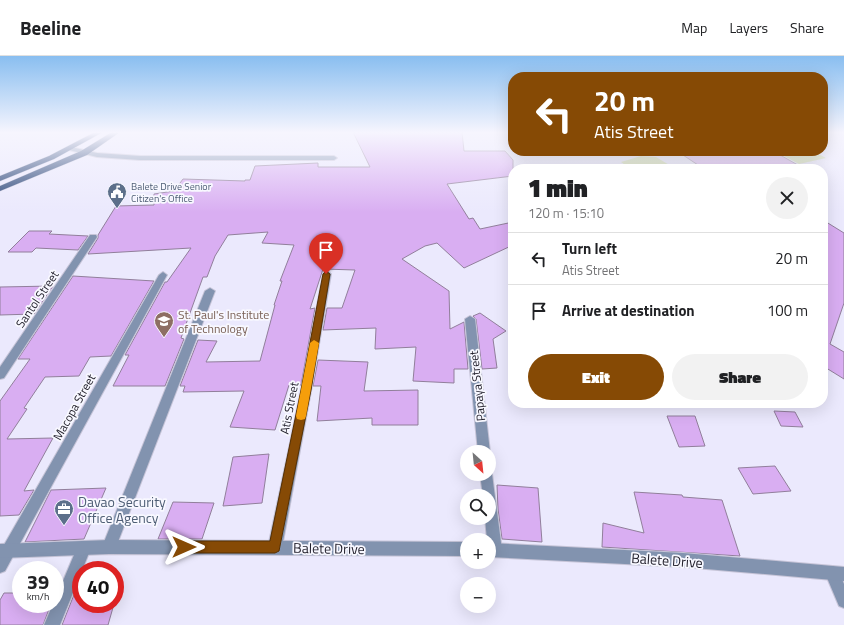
<!DOCTYPE html>
<html lang="en">
<head>
<meta charset="utf-8">
<style>
  body { margin:0; font-family:"Titillium Web",sans-serif; background:#f2f2f2; color:#202124; height:100vh; display:flex; flex-direction:column; font-size:15px; white-space:nowrap }
  * { box-sizing:border-box; margin:0 }
  p { font-size:13px; color:#757577 }
  .icon { flex:none; width:22px; height:22px; fill:none; stroke:currentColor; stroke-width:2; stroke-linecap:round; stroke-linejoin:round }
  .map { position:relative; flex:1; overflow:hidden }
  .panel { position:absolute; left:508px; top:108px; width:320px; height:244px; display:flex; flex-direction:column; background:#fff; border-radius:16px; box-shadow:0 4px 16px #0002 }
  .panel>* { flex:none }
  .hud { position:absolute; left:508px; top:16px; width:320px; height:84px; border-radius:16px; box-shadow:0 4px 16px #0002; background:#864a05; color:#fff; overflow:hidden }
  .needle { width:26px; rotate:153deg }
  .tools { position:absolute; left:460px; top:389px; display:grid; gap:8px }
  .tools a { display:grid; place-items:center; width:36px; height:36px; border-radius:50%; background:#fff; box-shadow:0 4px 16px #0002; font-size:20px }
  .speed { position:absolute; left:12px; top:505px; display:flex; gap:8px; font-size:20px; font-weight:700; text-align:center }
  .speed>* { display:grid; place-content:center; width:52px; height:52px; border-radius:50%; background:#fff; box-shadow:0 4px 16px #0002; line-height:1 }
  .speed small { font-size:10px; font-weight:400 }
  .speed .limit { border:6px solid #d22; background:#fff; color:#111 }
  .pin { position:absolute; display:grid; place-items:center; width:34px; height:34px; color:#fff; margin:-41px -17px; border-radius:50% 50% 50% 0; rotate:-45deg; box-shadow:0 0 4px #0007 }
  .pin .icon { rotate:45deg }
  .me { position:absolute; width:44px; margin:-22px; rotate:90deg; stroke-linejoin:round; filter:drop-shadow(0 0 3px #0008) }
  .turn { display:flex; align-items:center; gap:14px; height:84px; padding:0 20px; font-size:18px }
  .turn .icon { width:52px; height:52px; stroke-width:2.5 }
  .turn b { display:block; font-size:28px; line-height:34px }
  .round { display:grid; place-items:center; flex:none; width:42px; height:42px; border-radius:21px; background:#f2f2f2 }
  .head { display:flex; align-items:center; justify-content:space-between; height:68px; padding:0 20px }
  h1 { font-size:24px; font-weight:800; line-height:30px }
  .primary-button { display:flex; gap:8px; margin-top:auto; padding:8px 20px }
  .primary-button a { flex:1; height:46px; border-radius:24px; background:#864a05; color:#fff; font-size:16px; font-weight:800; line-height:46px; text-align:center }
  .primary-button a+a { background:#f2f2f2; color:#202124 }
  ul { padding:0; list-style:none }
  li { display:flex; align-items:center; gap:12px; height:52px; padding:0 20px; border-top:1px solid #e0e0e0 }
  li div { flex:1 }
  li b { display:block; font-size:15px }
  li em { font-style:normal }
  header { display:flex; align-items:center; gap:24px; box-sizing:border-box; height:56px; padding:0 20px; background:#fff; border-bottom:1px solid #e0e0e0 }
  header strong { font-size:19px }
  nav { display:flex; gap:22px; margin-inline-start:auto; font-size:14px }
  .map>svg:first-child { display:block }
  .green { fill:#d0e0a2 }
  .building { fill:#d9aef2; stroke:#917f9b }
  .lines { fill:none; stroke-linecap:round; stroke-linejoin:round }
  .minor-casing { stroke:#c6c4d7; stroke-width:2 }
  .tertiary-casing { stroke:#c6c4d7; stroke-width:2 }
  .trunk-casing { stroke:#c6c4d7; stroke-width:1 }
  .minor { fill:#8293af; fill-rule:evenodd }
  .tertiary { fill:#8293af; fill-rule:evenodd }
  .trunk { fill:#1f3c70; fill-rule:evenodd }
  .route { fill:#864a05; stroke:#573003 }
  .slow { fill:#f59e0b }
  .labels { text-anchor:middle; dominant-baseline:central; stroke-width:3.5; stroke-linejoin:round; paint-order:stroke }
  .far-service-label { font-size:10px; fill:#4e5e75; stroke:#f8f8ff; text-anchor:start }
  .street-label { font-size:12px; fill:#1f1d29; stroke:#f8f8ff }
  .education-label { font-size:12px; fill:#785e54; stroke:#f8f8ff; text-anchor:start }
  .near-service-label { font-size:14px; fill:#4e5e75; stroke:#f8f8ff; text-anchor:start }
  .near-street-label { font-size:14px; fill:#1f1d29; stroke:#f8f8ff }
</style>
</head>
<body>
<header>
<strong>Beeline</strong>
<nav><a>Map</a><a>Layers</a><a>Share</a></nav>
</header>
<div class="map">
<svg width="844" height="569" viewBox="0 0 844 569">
  <rect width="100%" height="100%" fill="#ebe9fd"/>
  <!-- green -->
  <path class="green" d="M 775,95 L 813,95 L 826,102 L 799,108 Z
    M 641,100 L 656,101 L 676,113 L 631,113 L 621,106 Z"/>
  <!-- building -->
  <path class="building" d="M 353,76 L 462,76 L 464,95 L 505,95 L 513,104 L 513,120 L 447,128 L 469,163 L 473,162 L 480,173 L 513,166 L 513,189 L 464,212 L 437,187 L 425,190 L 402,203 L 449,235 L 450,273 L 464,266 L 468,313 L 454,313 L 454,327 L 413,325 L 416,291 L 375,293 L 376,272 L 323,274 L 327,252 L 342,252 L 355,214 L 323,213 L 310,253 L 315,252 L 301,329 L 289,329 L 275,374 L 230,371 L 244,335 L 183,336 L 185,330 L 180,330 L 198,284 L 217,285 L 206,306 L 260,305 L 275,249 L 274,249 L 282,225 L 280,225 L 294,189 L 262,187 L 268,176 L 228,179 L 215,200 L 207,221 L 203,221 L 181,282 L 184,283 L 165,330 L 113,330 L 129,299 L 125,299 L 165,226 L 167,226 L 191,192 L 88,198 L 98,182 L 98,179 L 116,150 L 154,149 L 154,138 L 174,135 L 183,123 L 245,125 L 245,124 L 250,124 L 255,110 L 318,107 L 318,111 L 370,111 Z
    M 677,95 L 773,95 L 805,113 L 704,113 Z
    M 823,164 L 844,177 L 844,247 L 830,288 L 844,296 L 844,323 L 823,310 Z
    M 29,175 L 52,175 L 49,178 L 88,180 L 78,194 L 36,192 L 32,196 L 8,196 Z
    M 73,220 L 154,225 L 111,300 L 90,301 L 79,320 L 45,321 L 24,352 L 27,353 L 7,383 L 53,382 L 24,435 L 34,434 L 19,459 L 0,460 L 0,345 L 30,303 L 18,303 Z
    M 53,230 L 34,258 L 0,259 L 0,231 Z
    M 480,257 L 506,275 L 493,283 L 497,312 L 482,313 L 476,263 L 473,260 Z
    M 318,304 L 368,306 L 364,335 L 418,334 L 418,369 L 372,369 L 372,362 L 317,365 L 321,330 L 313,330 Z
    M 774,355 L 795,356 L 803,371 L 781,370 Z
    M 667,360 L 695,360 L 705,390 L 679,391 Z
    M 269,398 L 262,447 L 223,450 L 233,401 Z
    M 775,410 L 791,435 L 753,438 L 738,412 Z
    M 497,429 L 538,432 L 542,486 L 502,483 L 498,453 Z
    M 106,432 L 84,483 L 25,486 L 51,434 Z
    M 634,436 L 682,439 L 683,441 L 722,444 L 740,500 L 602,491 L 603,467 L 644,477 Z
    M 173,446 L 214,447 L 202,483 L 158,483 Z
    M 81,521 L 81,548 L 114,548 L 108,569 L 62,569 Z
    M 4,537 L 21,537 L 21,548 L 51,548 L 43,569 L 0,569 L 0,544 Z"/>
  <g class="lines">
    <defs>
      <path id="minor" d="M 71,91 L 97,97 L 140,100 L 334,100 L 337,102 L 334,104 L 140,104 L 97,101 L 69,94 L 68,93 Z
        M 90,179 L 96,179 L 97,181 L 4,322 L 0,323 L 0,311 Z
        M 327,215 L 331,218 L 311,335 L 282,491 L 280,496 L 275,498 L 270,496 L 268,491 L 301,335 L 323,218 Z
        M 163,216 L 167,219 L 5,515 L 0,517 L 0,496 L 159,219 Z
        M 210,232 L 215,235 L 116,491 L 114,496 L 109,498 L 104,496 L 102,491 L 205,235 Z
        M 470,260 L 475,263 L 490,396 L 489,398 L 489,396 L 478,396 L 465,263 Z
        M 489,413 L 492,418 L 502,494 L 500,499 L 495,501 L 490,499 L 489,484 L 487,484 L 485,462 L 489,462 L 489,440 L 483,440 L 480,418 L 489,418 Z
        M 84,485 L 89,487 L 91,492 L 60,569 L 44,569 L 53,548 L 55,548 L 55,544 L 79,487 Z
        M 832,510 L 837,512 L 844,528 L 844,552 L 839,550 L 825,517 L 827,512 Z"/>
      <path id="tertiary" d="M 109,484 L 467,486 L 467,500 L 109,498 L 0,502 L 0,488 Z
        M 489,487 L 683,497 L 844,511 L 844,525 L 683,511 L 489,501 Z"/>
      <path id="trunk" d="M 95,76 L 103,76 L 54,103 L 0,125 L 0,120 L 49,100 Z
        M 112,76 L 120,76 L 87,99 L 0,135 L 0,130 L 81,95 Z"/>
    </defs>
    <!-- minor casing -->
    <use href="#minor" class="minor-casing"/>
    <!-- tertiary casing -->
    <use href="#tertiary" class="tertiary-casing"/>
    <!-- trunk casing -->
    <use href="#trunk" class="trunk-casing"/>
    <!-- minor -->
    <use href="#minor" class="minor"/>
    <!-- tertiary -->
    <use href="#tertiary" class="tertiary"/>
    <!-- trunk -->
    <use href="#trunk" class="trunk"/>
  </g>
  <!-- sky -->
  <linearGradient id="sky" x2="0" y2="1"><stop stop-color="#89bef0"/><stop offset="0.49" stop-color="#f6f5fe"/><stop offset="1" stop-color="#f6f5fe" stop-opacity="0"/></linearGradient>
  <rect width="844" height="156" fill="url(#sky)"/>
  <!-- route -->
  <path class="route" d="M 326,215 L 330,218 L 311,334 L 279,495 L 275,497 L 184,497 L 180,496 L 178,491 L 180,487 L 184,485 L 270,485 L 301,334 L 323,218 Z"/>
  <!-- slow -->
  <path class="slow" d="M 314,284 L 319,287 L 306,360 L 305,363 L 301,364 L 297,363 L 296,360 L 310,287 Z"/>
  <!-- icons -->
  <defs>
    <symbol id="civic-pin" viewBox="-11 -11 22 30"><path d="M0 17L-7.5 6A9.5 9.5 0 1 1 7.5 6Z" fill="#5c6f8a" stroke="#f8f8ff"/><path d="M-.6-6.5H3V-4.5H.6V-3L4-1V1h2V6H-6V1h2V-1L-.6-3ZM-1.2 2.5V6h2.4V2.5Z" fill="#fff"/></symbol>
    <symbol id="university-pin" viewBox="-11 -11 22 30"><path d="M0 17L-7.5 6A9.5 9.5 0 1 1 7.5 6Z" fill="#8d6e63" stroke="#f8f8ff"/><path d="M0-5L7-2L0 1L-7-2ZM-4 1L0 2.5L4 1V4Q0 6-4 4Z" fill="#fff"/></symbol>
    <symbol id="office-pin" viewBox="-11 -11 22 30"><path d="M0 17L-7.5 6A9.5 9.5 0 1 1 7.5 6Z" fill="#5c6f8a" stroke="#f8f8ff"/><path d="M-6-3h4V-5.5h4V-3h4V5H-6ZM-1-4.5V-3h2v-1.5ZM-6 0V1H6V0Z" fill="#fff"/></symbol>
  </defs>
  <g fill-rule="evenodd">
    <use href="#civic-pin" x="106" y="125" width="22" height="30"/>
    <use href="#university-pin" x="153" y="254" width="22" height="30"/>
    <use href="#office-pin" x="53" y="442" width="22" height="30"/>
  </g>
  <g class="labels">
    <!-- far-service labels -->
    <g class="far-service-label">
      <text x="131" y="130">Balete Drive Senior<tspan x="131" dy="12">Citizen's Office</tspan></text>
    </g>
    <!-- street labels -->
    <g class="street-label">
      <text transform="translate(37 243) rotate(-56)">Santol Street</text>
      <text transform="translate(477 330) rotate(-96)">Papaya Street</text>
      <text transform="translate(74 351) rotate(-61)">Macopa Street</text>
      <text transform="translate(289 352) rotate(-79)">Atis Street</text>
    </g>
    <!-- education labels -->
    <g class="education-label">
      <text x="178" y="258">St. Paul's Institute<tspan x="178" dy="14">of Technology</tspan></text>
    </g>
    <!-- near-service labels -->
    <g class="near-service-label">
      <text x="78" y="445">Davao Security<tspan x="78" dy="16">Office Agency</tspan></text>
    </g>
    <!-- near-street labels -->
    <g class="near-street-label">
      <text transform="translate(329 492) rotate(1)">Balete Drive</text>
      <text transform="translate(667 504) rotate(4)">Balete Drive</text>
    </g>
  </g>
</svg>
<div class="tools">
<a><svg class="needle" viewBox="-14 -14 28 28"><path d="M0-13l5 13h-10z" fill="#e53935"/><path d="M0 13l5-13h-10z" fill="#757577"/></svg></a>
<a><svg class="icon" aria-label="search" viewBox="0 0 24 24"><circle cx="10" cy="10" r="6"/><path d="M15 15l6 6"/></svg></a>
<a>+</a>
<a>−</a>
</div>
<div class="speed"><div>39<small>km/h</small></div><div class="limit">40</div></div>
<div class="pin" style="left:326px;top:218px;background:#d93025"><svg class="icon" aria-label="arrive" viewBox="0 0 24 24"><path d="M6 21V4h12l-3 4 3 4H6"/></svg></div>
<svg class="me" style="left:184px;top:491px" viewBox="-20 -20 40 40"><path d="M0-17L14 15 0 8-14 15z" fill="#864a05" stroke="#fff" stroke-width="4"/></svg>
<div class="hud">
<div class="turn"><svg class="icon" aria-label="left" viewBox="0 0 24 24"><path d="M17 20v-9H6M10 6l-5 5 5 5"/></svg><div><b>20 m</b>Atis Street</div></div>
</div>
<section class="panel">
<div class="head"><div><h1>1 min</h1><p>120 m · 15:10</p></div><a class="round"><svg class="icon" aria-label="close" viewBox="0 0 24 24"><path d="M6 6l12 12M18 6L6 18"/></svg></a></div>
<ul>
<li><svg class="icon" aria-label="left" viewBox="0 0 24 24"><path d="M17 20v-9H6M10 6l-5 5 5 5"/></svg><div><b>Turn left</b><p>Atis Street</p></div><em>20 m</em></li>
<li><svg class="icon" aria-label="arrive" viewBox="0 0 24 24"><path d="M6 21V4h12l-3 4 3 4H6"/></svg><div><b>Arrive at destination</b></div><em>100 m</em></li>
</ul>
<div class="primary-button"><a>Exit</a><a>Share</a></div>
</section>
</div>
</body>
</html>
